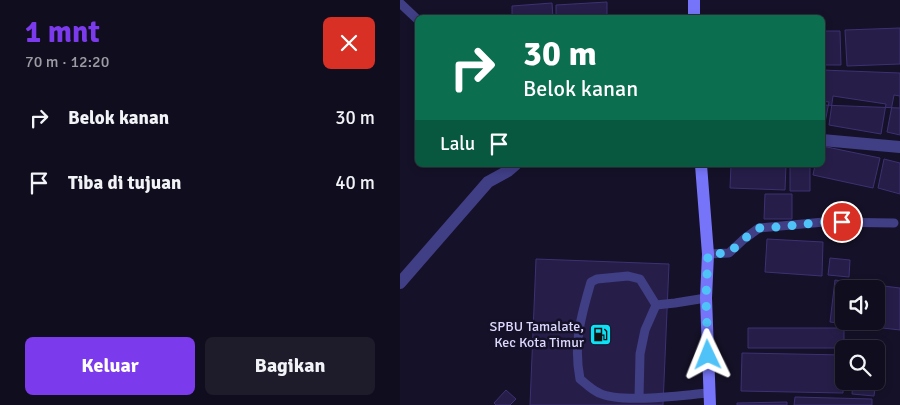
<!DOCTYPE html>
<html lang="id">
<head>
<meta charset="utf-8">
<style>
  body { margin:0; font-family:Signika,sans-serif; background:#1e1b2b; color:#f1f3f6; height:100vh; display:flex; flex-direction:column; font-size:19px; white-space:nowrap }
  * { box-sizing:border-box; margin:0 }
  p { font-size:16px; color:#9c9ca4 }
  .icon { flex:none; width:28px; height:28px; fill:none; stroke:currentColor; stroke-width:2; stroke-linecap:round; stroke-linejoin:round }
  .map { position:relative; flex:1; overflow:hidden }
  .panel { display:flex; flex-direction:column; background:#100d1e; width:400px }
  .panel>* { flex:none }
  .banner { position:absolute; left:15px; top:15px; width:410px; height:152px; border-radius:8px; box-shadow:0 2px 8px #0003,0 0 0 1px #302d3c; background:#0b6e4f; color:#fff; overflow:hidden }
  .fabs { position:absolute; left:435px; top:280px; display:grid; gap:10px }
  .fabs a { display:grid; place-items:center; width:50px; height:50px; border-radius:8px; background:#100d1e; box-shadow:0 2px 8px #0003,0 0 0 1px #302d3c; font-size:25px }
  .pin { position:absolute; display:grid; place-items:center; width:42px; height:42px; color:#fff; margin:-21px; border:2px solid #fff; border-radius:50%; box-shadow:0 1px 5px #0007 }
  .me { position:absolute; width:55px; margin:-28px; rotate:358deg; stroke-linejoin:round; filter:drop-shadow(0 0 4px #0008) }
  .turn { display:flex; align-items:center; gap:18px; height:105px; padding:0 25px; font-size:22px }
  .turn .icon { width:65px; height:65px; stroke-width:2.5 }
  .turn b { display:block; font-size:35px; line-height:42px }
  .then { display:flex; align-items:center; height:48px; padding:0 25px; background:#0003; gap:10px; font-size:19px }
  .round { display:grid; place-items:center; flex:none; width:52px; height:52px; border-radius:8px; background:#1e1b2b }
  .head { display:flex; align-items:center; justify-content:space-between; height:85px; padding:0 25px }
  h1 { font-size:30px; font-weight:700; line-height:38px; color:#7c3aed }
  .button { display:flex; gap:10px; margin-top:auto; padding:10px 25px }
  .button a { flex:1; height:58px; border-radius:8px; background:#7c3aed; color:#fff; font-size:20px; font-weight:700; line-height:58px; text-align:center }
  .button a+a { background:#1e1b2b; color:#f1f3f6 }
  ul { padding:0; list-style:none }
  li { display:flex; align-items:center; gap:15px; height:65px; padding:0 25px }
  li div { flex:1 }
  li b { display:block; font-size:19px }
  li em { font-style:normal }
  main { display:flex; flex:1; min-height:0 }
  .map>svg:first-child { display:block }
  .building { fill:#261e48; stroke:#3d3173; fill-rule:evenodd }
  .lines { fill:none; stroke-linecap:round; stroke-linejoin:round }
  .service { stroke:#403e85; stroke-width:9 }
  .minor { stroke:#403e85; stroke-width:12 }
  .secondary { stroke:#7675f9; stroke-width:12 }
  .route { stroke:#4fc3f7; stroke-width:9; stroke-dasharray:0 16.2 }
  .labels { text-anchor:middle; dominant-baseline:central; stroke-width:5; stroke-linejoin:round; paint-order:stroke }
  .poi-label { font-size:14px; fill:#ddd9fd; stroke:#151128; text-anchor:end }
</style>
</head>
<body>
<main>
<section class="panel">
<div class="head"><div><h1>1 mnt</h1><p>70 m · 12:20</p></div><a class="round" style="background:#d93025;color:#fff"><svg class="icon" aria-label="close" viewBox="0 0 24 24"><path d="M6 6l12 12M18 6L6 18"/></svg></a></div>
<ul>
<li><svg class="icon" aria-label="right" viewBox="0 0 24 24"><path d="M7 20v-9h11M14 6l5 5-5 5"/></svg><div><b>Belok kanan</b></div><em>30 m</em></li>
<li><svg class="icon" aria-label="arrive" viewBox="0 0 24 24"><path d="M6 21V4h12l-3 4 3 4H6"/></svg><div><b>Tiba di tujuan</b></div><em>40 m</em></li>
</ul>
<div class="button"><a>Keluar</a><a>Bagikan</a></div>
</section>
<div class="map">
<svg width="500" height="405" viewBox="0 0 500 405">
  <rect width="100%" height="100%" fill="#151128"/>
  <!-- building -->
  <path class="building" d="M 207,2 L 207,18 L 156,18 L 156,5 Z
    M 152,3 L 153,18 L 112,18 L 112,6 Z
    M 500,28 L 500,64 L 447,66 L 445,30 Z
    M 422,31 L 440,31 L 441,65 L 422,65 Z
    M 422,70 L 500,73 L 500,108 L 422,105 Z
    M 494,95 L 500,96 L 500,135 L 487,132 Z
    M 433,96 L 486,104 L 481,134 L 429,125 Z
    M 422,101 L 429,102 L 424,128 L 422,128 Z
    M 422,146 L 480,158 L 473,188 L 413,175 L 415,165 L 422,165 Z
    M 484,159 L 500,163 L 500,194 L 478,188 Z
    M 331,165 L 386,165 L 385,190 L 330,188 Z
    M 390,165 L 410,165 L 410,191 L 390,191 Z
    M 365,194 L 392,194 L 392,219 L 364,219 Z
    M 367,239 L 423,242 L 422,276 L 365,272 Z
    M 430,258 L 450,260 L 449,277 L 428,275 Z
    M 136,259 L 269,264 L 263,405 L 130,405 Z
    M 435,280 L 500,288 L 500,330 L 430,322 ZM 444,289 L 476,289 L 476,321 L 444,321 Z
    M 348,328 L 444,328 L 444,348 L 348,348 Z
    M 342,353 L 444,355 L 443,393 L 341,391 Z
    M 453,381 L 476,381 L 474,396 L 452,394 Z
    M 106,390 L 116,399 L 110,405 L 96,405 L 94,403 Z
    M 395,397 L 472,399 L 472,405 L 394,405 Z
    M 387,402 L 387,405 L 337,405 L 337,403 Z"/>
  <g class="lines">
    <!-- service -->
    <path class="service" d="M 0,3 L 18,20
      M 308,254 L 329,253 L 344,239 L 359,228 L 424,222 L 494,223
      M 306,298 L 275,303 L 256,305 L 240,279 L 228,276 L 197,279 L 191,282 C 181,316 173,344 180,379 C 186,384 192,390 199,393 C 222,404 282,395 309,393
      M 239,398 L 240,354 L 245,330 L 256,305"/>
    <!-- minor -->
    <path class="minor" d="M 422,140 L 500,147
      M 0,283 L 88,182 L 108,171 L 115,165"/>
    <!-- secondary -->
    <path class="secondary" d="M 294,0 L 294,18
      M 301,165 L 308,254 L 306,298 L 310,405"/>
  </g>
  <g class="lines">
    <!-- route -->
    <path class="route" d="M 308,355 L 306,298 L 308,254 L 329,253 L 344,239 L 359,228 L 378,227 L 424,222 L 442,222"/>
  </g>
  <!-- icons -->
  <defs>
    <symbol id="fuel-square" viewBox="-11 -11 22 22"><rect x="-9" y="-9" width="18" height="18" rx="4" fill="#0ee0f5" stroke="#151128"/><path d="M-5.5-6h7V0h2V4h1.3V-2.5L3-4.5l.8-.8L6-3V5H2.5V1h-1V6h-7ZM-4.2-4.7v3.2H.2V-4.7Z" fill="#111"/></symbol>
  </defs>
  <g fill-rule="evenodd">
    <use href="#fuel-square" x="188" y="322" width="25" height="25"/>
  </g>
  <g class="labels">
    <!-- poi labels -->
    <g class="poi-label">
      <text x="184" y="326">SPBU Tamalate,<tspan x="184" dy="16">Kec Kota Timur</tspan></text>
    </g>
  </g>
</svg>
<div class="fabs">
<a><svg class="icon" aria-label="sound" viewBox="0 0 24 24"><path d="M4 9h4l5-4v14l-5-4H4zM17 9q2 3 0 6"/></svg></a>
<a><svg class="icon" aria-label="search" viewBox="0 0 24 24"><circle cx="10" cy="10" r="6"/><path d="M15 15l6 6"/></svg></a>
</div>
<div class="pin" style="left:442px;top:222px;background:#d93025"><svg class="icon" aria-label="arrive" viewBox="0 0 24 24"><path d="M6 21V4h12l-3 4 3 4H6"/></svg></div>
<svg class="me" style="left:308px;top:355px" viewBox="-20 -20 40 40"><path d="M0-17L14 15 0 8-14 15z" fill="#4fc3f7" stroke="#fff" stroke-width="4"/></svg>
<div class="banner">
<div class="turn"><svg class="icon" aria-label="right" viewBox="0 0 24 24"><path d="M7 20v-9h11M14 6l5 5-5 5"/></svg><div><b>30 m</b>Belok kanan</div></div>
<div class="then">Lalu<svg class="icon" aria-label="arrive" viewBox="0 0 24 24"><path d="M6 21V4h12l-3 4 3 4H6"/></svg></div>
</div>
</div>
</main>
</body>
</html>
